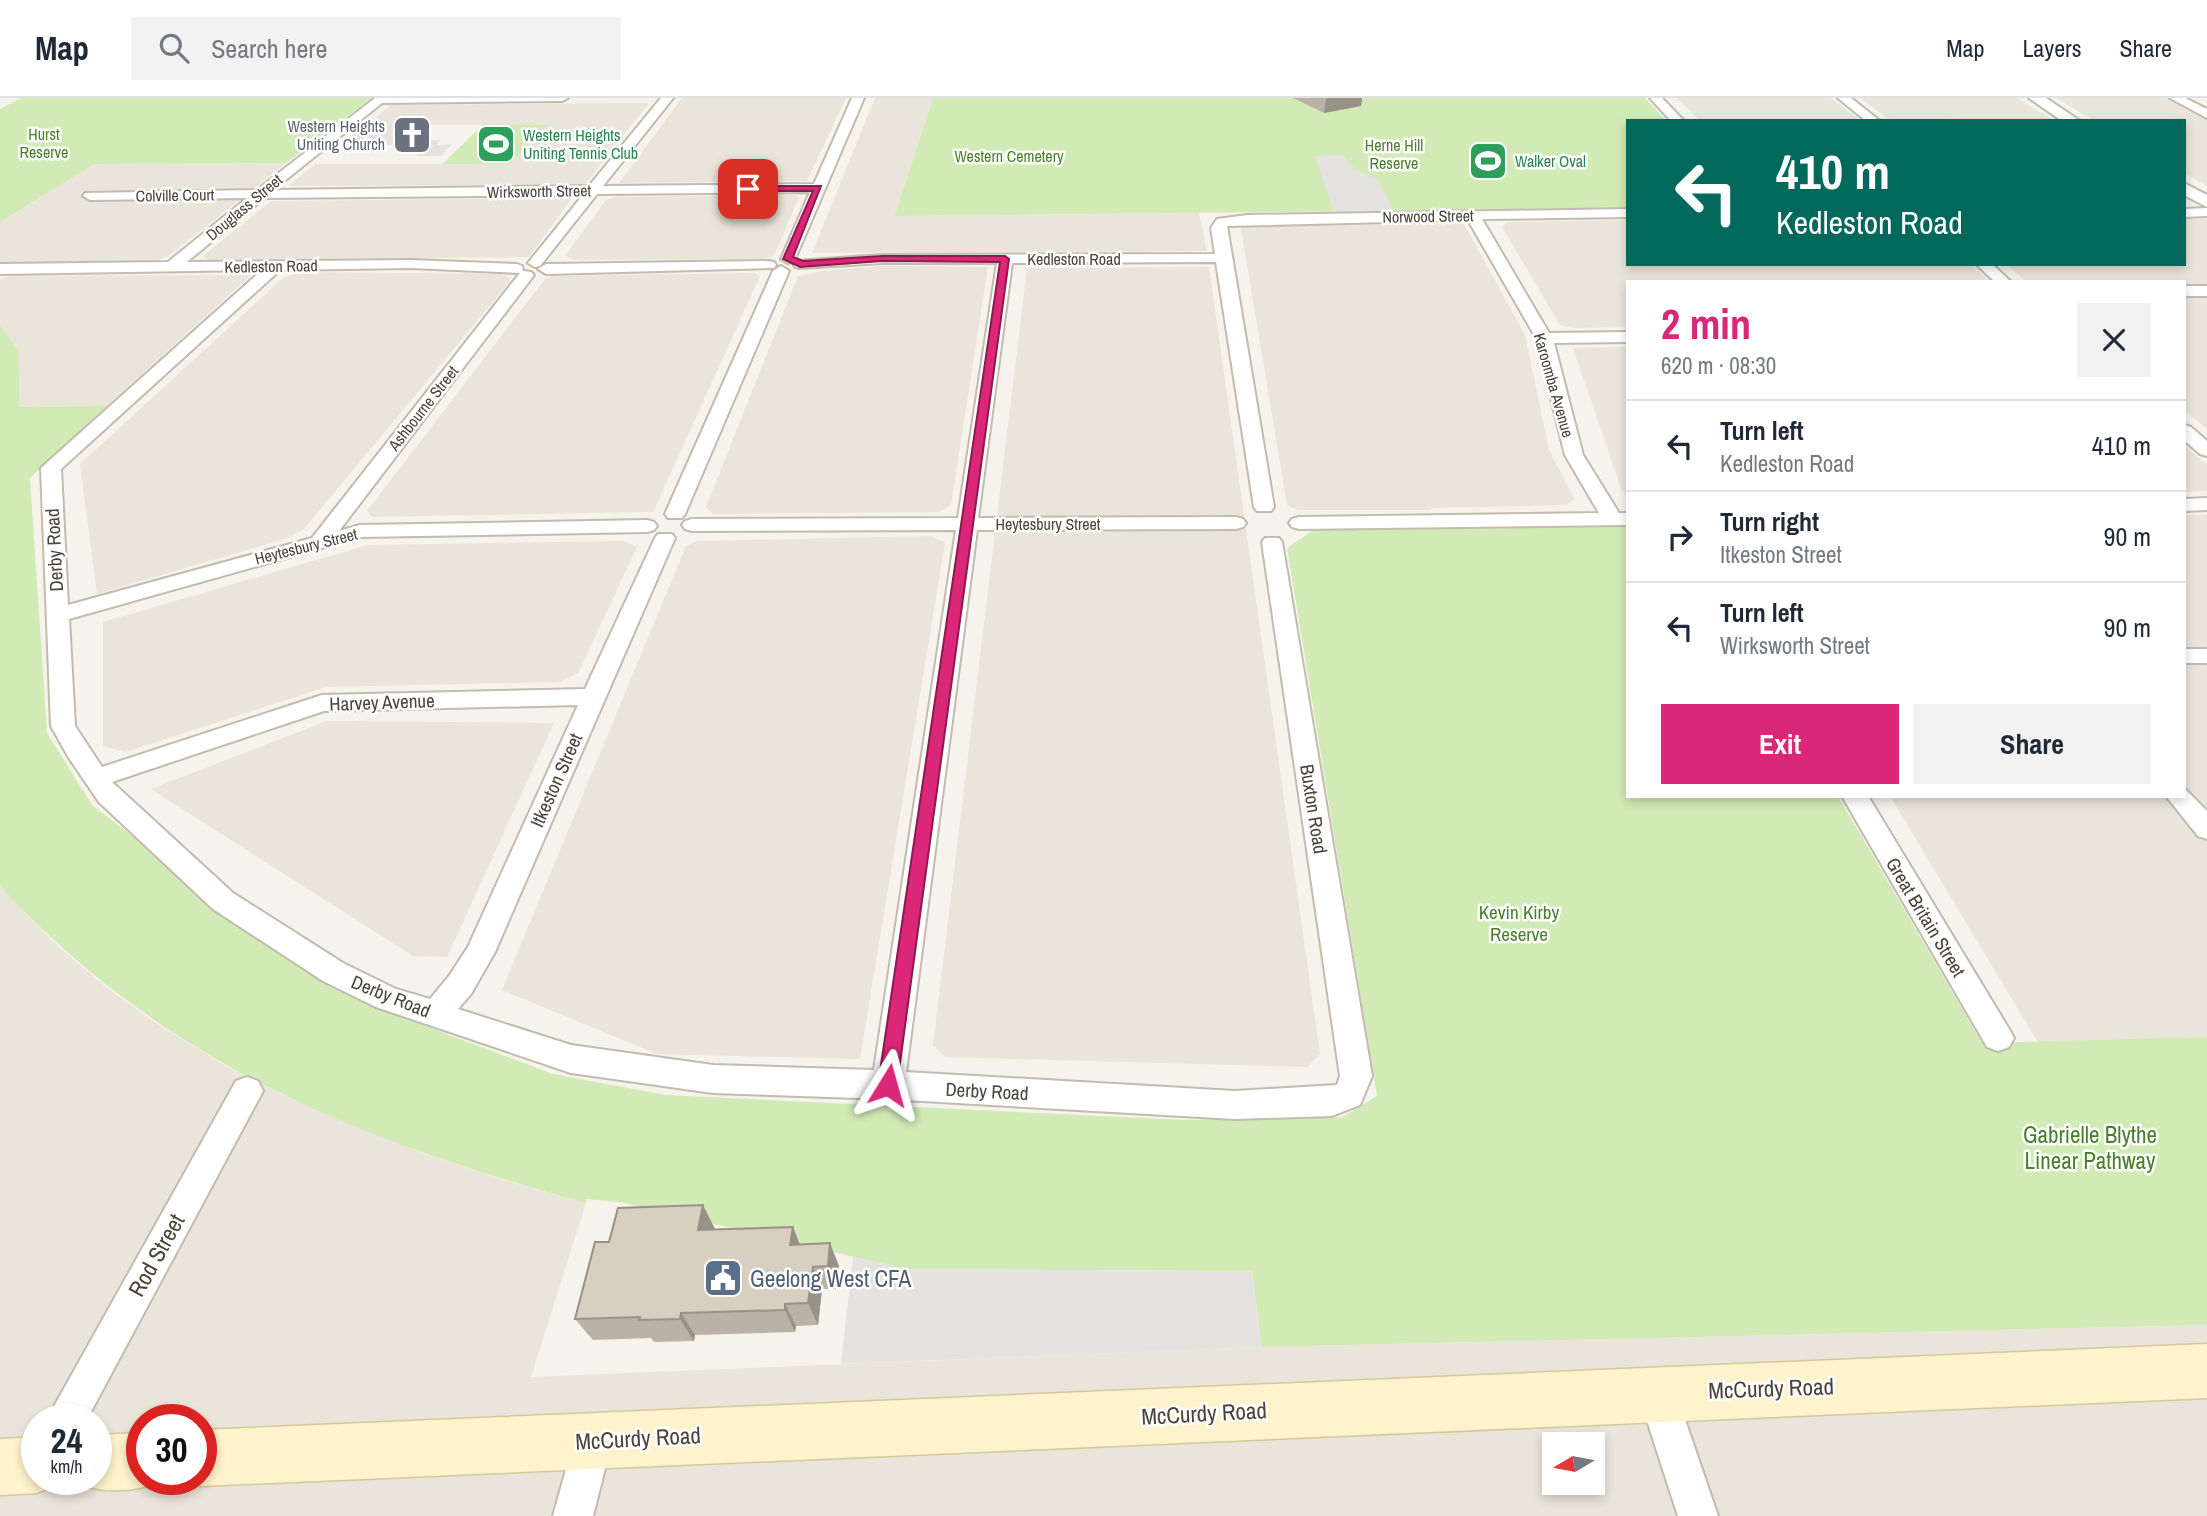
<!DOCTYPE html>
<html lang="en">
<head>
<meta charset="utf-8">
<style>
  body { margin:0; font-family:"Archivo Narrow",sans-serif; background:#f2f2f3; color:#1f2937; height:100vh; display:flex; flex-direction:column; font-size:26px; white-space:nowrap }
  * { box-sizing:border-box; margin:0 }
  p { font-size:23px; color:#747a83 }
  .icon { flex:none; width:38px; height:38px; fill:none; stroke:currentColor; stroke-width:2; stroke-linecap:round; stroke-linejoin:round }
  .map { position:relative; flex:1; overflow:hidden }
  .sheet { position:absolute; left:1626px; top:182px; width:560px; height:518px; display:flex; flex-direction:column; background:#fff; border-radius:0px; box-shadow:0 4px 10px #0003 }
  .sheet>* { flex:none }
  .hud { position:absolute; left:1626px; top:21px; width:560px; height:147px; border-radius:0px; box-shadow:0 4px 10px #0003; background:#00695c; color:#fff; overflow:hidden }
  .needle { width:46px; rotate:260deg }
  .fabs { position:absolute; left:1542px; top:1334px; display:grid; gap:14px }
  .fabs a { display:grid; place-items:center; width:63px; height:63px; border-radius:0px; background:#fff; box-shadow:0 4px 10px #0003; font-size:35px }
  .speed { position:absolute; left:21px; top:1306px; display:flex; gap:14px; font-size:35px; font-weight:700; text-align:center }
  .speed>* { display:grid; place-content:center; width:91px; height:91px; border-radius:50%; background:#fff; box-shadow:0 4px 10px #0003; line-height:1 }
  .speed small { font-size:18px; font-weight:400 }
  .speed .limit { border:10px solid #d22; background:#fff; color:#111 }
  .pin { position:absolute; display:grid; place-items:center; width:60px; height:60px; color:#fff; margin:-30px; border-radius:14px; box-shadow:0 4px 10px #0006 }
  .me { position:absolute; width:77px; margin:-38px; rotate:8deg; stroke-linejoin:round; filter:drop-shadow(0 0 5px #0008) }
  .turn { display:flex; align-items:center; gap:24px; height:147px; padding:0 35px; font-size:32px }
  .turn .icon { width:91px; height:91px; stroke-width:2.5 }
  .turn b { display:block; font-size:49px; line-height:60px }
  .round { display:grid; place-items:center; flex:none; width:74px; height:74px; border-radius:0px; background:#f2f2f3 }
  .head { display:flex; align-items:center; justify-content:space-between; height:119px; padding:0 35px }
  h1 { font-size:42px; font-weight:700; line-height:52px; color:#db2777 }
  .button { display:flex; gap:14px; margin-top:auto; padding:14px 35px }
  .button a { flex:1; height:80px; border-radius:0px; background:#db2777; color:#fff; font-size:28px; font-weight:700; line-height:80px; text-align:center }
  .button a+a { background:#f2f2f3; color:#1f2937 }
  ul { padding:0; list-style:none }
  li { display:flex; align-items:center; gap:21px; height:91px; padding:0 35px; border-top:2px solid #e0e1e3 }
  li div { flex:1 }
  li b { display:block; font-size:26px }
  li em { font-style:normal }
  header { display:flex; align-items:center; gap:42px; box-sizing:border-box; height:98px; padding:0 35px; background:#fff; border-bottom:2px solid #e0e1e3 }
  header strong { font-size:33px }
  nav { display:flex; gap:38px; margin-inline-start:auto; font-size:24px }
  .search { width:490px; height:63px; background:#f2f2f3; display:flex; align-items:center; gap:18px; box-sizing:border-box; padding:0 24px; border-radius:0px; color:#747a83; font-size:26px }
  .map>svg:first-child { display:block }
  .residential { fill:#eae5da; fill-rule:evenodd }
  .education { fill:#efe8d6 }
  .green { fill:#d2eab5 }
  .parking { fill:#e5e3e0 }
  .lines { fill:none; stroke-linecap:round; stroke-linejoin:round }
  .minor-casing { stroke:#c2bbae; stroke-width:4 }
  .tertiary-casing { stroke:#c2bbae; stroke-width:4 }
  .secondary-casing { stroke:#d6c79b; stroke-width:3 }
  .minor { fill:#fff; fill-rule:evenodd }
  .tertiary { fill:#fff; fill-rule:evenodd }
  .secondary { fill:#fff3cd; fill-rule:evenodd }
  .wall { fill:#bab2a6 }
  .shaded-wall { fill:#979187 }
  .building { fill:#d8cfc1; stroke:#979187; stroke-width:2 }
  .route { fill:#db2777; stroke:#8e194d; stroke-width:2 }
  .labels { text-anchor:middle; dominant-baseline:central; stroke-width:5; stroke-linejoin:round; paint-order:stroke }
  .far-worship-label { font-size:16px; fill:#5b616d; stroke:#fff; text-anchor:end }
  .far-park-label { font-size:16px; fill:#4a7f2a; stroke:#fff }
  .far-leisure-label { font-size:16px; fill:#27864d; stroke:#fff; text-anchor:start }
  .far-street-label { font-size:16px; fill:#4b4439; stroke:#fff }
  .street-label { font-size:19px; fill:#4b4439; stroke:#fff }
  .park-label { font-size:19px; fill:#4a7f2a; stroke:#fff }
  .near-park-label { font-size:23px; fill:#4a7f2a; stroke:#fff }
  .near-street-label { font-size:23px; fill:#4b4439; stroke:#fff }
  .near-service-label { font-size:23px; fill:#4e5e75; stroke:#fff; text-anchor:start }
</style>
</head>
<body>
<header>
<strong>Map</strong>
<div class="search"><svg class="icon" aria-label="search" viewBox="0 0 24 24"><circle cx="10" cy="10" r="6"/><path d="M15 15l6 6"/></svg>Search here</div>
<nav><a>Map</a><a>Layers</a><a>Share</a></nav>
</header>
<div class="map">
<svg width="2207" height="1418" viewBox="0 0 2207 1418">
  <rect width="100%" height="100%" fill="#f6f3ec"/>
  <!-- residential -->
  <path class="residential" d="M 682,0 L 846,0 L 807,83 L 619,85 Z
    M 875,0 L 933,0 L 896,118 L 1199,115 L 1207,153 L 812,155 Z
    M 1677,0 L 1831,0 L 1861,23 L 1700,23 Z
    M 1860,0 L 2017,0 L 2054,23 L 1891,23 Z
    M 2056,0 L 2166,0 L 2207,22 L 2207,88 L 2184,75 L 2184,23 L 2095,23 Z
    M 649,5 L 585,87 L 288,88 L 316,66 L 510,66 L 547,27 L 366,27 L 391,7 Z
    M 286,65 L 167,159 L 155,163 L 0,164 L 0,124 L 95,66 Z
    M 793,97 L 799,99 L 774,158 L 764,161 L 574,162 L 565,158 L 606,102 L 616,99 Z
    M 572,100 L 529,159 L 208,162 L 203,158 L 271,103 Z
    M 2184,121 L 2207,121 L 2207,331 L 2184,312 L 2184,184 L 2027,184 L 2006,166 L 2184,166 Z
    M 1627,122 L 1628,166 L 1969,166 L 1990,184 L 1628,184 L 1627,229 L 1574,230 L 1560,227 L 1502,129 L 1508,124 Z
    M 1464,126 L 1525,237 L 1549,352 L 1574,401 L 1567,407 L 1431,410 L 1430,412 L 1298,412 L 1287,407 L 1241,131 L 1247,127 Z
    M 884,168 L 988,169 L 951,407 L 939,414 L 713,416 L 706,409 L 798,178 L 821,173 Z
    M 1209,169 L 1320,956 L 1307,969 L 945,959 L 933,947 L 1027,170 Z
    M 302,174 L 502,176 L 511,182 L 304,431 L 288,440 L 97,496 L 80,366 L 284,179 Z
    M 755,175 L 760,178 L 653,414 L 372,419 L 367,413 L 545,181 L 553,178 Z
    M 251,177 L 107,308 L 20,309 L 18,252 L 0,227 L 0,181 L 13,178 Z
    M 1627,249 L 1628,249 L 1627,396 L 1622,393 L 1573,250 Z
    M 2184,348 L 2207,366 L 2207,393 L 2184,394 Z
    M 2184,417 L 2207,417 L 2207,939 L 2039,946 L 1890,698 L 2184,698 Z
    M 932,438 L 945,445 L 860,961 L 657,956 L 502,892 L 686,448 L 698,443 Z
    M 624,443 L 637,449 L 578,575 L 560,584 L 326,589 L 126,654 L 103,648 L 103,524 L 368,447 Z
    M 327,623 L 554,625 L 447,859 L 413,858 L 151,691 Z
    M 0,788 L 49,840 L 106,889 L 156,925 L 221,965 L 283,997 L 425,1056 L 503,1082 L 586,1105 L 531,1279 L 1262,1249 L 2207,1227 L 2207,1418 L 0,1418 ZM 37,1321 L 96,1321 L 96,1381 L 37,1381 ZM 142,1321 L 201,1321 L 201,1381 L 142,1381 ZM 1554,1346 L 1592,1346 L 1592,1384 L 1554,1384 Z"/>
  <!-- education -->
  <path class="education" d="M 1950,17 L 2044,17 L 2054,23 L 1958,23 Z"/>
  <!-- green -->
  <path class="green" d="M 21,0 L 371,0 L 286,65 L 95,66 L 0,124 L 0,11 Z
    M 933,0 L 1645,0 L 1666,23 L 1628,23 L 1627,110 L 895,118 Z
    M 484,26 L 548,27 L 510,66 L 442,66 Z
    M 0,227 L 18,252 L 20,309 L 107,308 L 30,380 L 47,635 L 92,707 L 222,807 L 372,908 L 553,976 L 666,997 L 1184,1022 L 1343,1019 L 1377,998 L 1287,450 L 1314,432 L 1627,427 L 1628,698 L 1838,698 L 1982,945 L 2207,939 L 2207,1227 L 1262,1249 L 1252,1173 L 905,1171 L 625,1105 L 587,1101 L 586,1105 C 360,1043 161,964 0,788 Z"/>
  <!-- parking -->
  <path class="parking" d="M 365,27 L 401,27 L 391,37 L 414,36 L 408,43 L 440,42 L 437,47 L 452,46 L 441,58 L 416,58 L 427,47 L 340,47 Z
    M 1343,57 L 1353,69 L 1378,82 L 1394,113 L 1334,114 L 1315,58 Z
    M 853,1159 L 907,1171 L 1252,1173 L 1262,1249 L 841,1266 Z"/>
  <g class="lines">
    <defs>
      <path id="minor" d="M 375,0 L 568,0 L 562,3 L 382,5 L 273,92 L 589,88 L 661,0 L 673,0 L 603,88 L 814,86 L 852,0 L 864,0 L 795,161 L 788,165 L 781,161 L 810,94 L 597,96 L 540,168 L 535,169 L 528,165 L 583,97 L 264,100 L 187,164 L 411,162 L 517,166 L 522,168 L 523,173 L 531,174 L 534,177 L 339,433 L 360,427 L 647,422 L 654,424 L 657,428 L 654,432 L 647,434 L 361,439 L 69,521 L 75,628 L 102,669 L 322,597 L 585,591 L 655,440 L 658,436 L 672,436 L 675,440 L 495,854 L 471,896 L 458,911 L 571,947 L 713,967 L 874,972 L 956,432 L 692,433 L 685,431 L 682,427 L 685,423 L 692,421 L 958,420 L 997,165 L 882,165 L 800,170 L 795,169 L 793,166 L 795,163 L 882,157 L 1215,156 L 1211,130 L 1217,121 L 1248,117 L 1628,111 L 1628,119 L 1482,121 L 1549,235 L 1628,234 L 1628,244 L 1554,245 L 1583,357 L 1619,415 L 1628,415 L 1626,427 L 1299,431 L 1292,429 L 1289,425 L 1292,421 L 1299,419 L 1599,415 L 1565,357 L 1536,240 L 1468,122 L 1227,128 L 1274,409 L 1271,413 L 1257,413 L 1254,409 L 1216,164 L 1012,165 L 978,420 L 1236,419 L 1243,421 L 1246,425 L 1243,429 L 1236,431 L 977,432 L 906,974 L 1235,993 L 1337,987 L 1340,978 L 1262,444 L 1265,440 L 1279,440 L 1282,444 L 1372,978 L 1360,1007 L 1332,1018 L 1235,1021 L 888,1001 L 713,995 L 571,975 L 376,909 L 323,883 L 213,811 L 99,704 L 69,660 L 51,628 L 41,370 L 262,172 L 0,176 L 0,166 L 168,164 L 247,100 L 90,102 L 83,98 L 85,95 L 257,92 ZM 411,170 L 520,175 L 312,440 L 68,507 L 61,371 L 280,172 ZM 578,607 L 468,849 L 449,878 L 430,901 L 396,891 L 343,865 L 233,795 L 112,684 L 324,613 Z
        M 1650,0 L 1662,0 L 1684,23 L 1671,23 Z
        M 1838,0 L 1851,0 L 1880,23 L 1866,23 Z
        M 2170,0 L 2185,0 L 2207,11 L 2207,20 Z
        M 2207,110 L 2207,118 L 2184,119 L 2184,111 Z
        M 769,163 L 774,164 L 776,167 L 774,170 L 546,176 L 538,171 L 546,166 Z
        M 1976,166 L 1992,166 L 2011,184 L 1995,184 Z
        M 781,168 L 789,173 L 685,416 L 682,420 L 668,420 L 665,416 L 773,173 Z
        M 2184,188 L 2207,188 L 2207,198 L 2184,198 Z
        M 2184,327 L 2191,329 L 2207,343 L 2207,358 L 2200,356 L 2184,342 Z
        M 2207,400 L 2207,412 L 2184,413 L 2184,401 Z
        M 2184,551 L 2207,551 L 2207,565 L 2184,565 Z
        M 2184,690 L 2207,713 L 2207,741 L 2198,738 L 2166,698 L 2184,698 Z
        M 1842,698 L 1868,698 L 2009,931 L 2014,940 L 2009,949 L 1998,953 L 1987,949 Z
        M 247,979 L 258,983 L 263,993 L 87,1321 L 47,1321 L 236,983 Z
        M 1657,1276 L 1671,1281 L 1718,1418 L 1678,1418 L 1638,1295 L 1643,1281 Z
        M 592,1323 L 606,1329 L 612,1343 L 593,1418 L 553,1418 L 578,1329 Z"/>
      <path id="tertiary" d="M 2029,0 L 2046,0 L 2080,23 L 2062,23 Z
        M 2184,85 L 2207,97 L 2207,109 L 2184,97 Z"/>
      <path id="secondary" d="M 2207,1246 L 2207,1300 L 201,1388 L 184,1381 L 201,1381 L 201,1332 Z
        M 142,1335 L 142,1381 L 163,1381 L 162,1383 C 134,1394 104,1396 76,1385 L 75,1381 L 96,1381 L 96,1337 Z
        M 37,1339 L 37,1381 L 59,1381 L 57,1387 L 37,1395 L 0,1397 L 0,1341 Z"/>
    </defs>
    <!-- minor casing -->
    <use href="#minor" class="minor-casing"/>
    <!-- tertiary casing -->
    <use href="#tertiary" class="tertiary-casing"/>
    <!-- secondary casing -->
    <use href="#secondary" class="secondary-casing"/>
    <!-- minor -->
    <use href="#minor" class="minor"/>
    <!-- tertiary -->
    <use href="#tertiary" class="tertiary"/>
    <!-- secondary -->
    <use href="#secondary" class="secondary"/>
  </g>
  <!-- wall -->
  <path class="wall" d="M 1293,0 L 1362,0 L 1361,8 L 1324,15 Z
    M 715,1131 L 800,1146 L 839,1168 L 836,1191 L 822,1191 L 818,1227 L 796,1228 L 795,1234 L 695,1237 L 694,1243 L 654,1244 L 651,1240 L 593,1242 L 575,1221 L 609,1144 Z"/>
  <!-- shaded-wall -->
  <path class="shaded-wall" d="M 1329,0 L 1362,0 L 1361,8 L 1324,15 L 1326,1 Z
    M 703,1107 L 715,1131 L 698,1132 Z
    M 793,1129 L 802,1152 L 790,1147 Z
    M 830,1145 L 839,1168 L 836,1191 L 828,1168 Z
    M 813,1169 L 822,1191 L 818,1227 L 808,1205 Z
    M 785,1206 L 796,1228 L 795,1234 L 785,1212 Z
    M 681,1215 L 695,1237 L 694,1243 L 680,1221 Z"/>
  <!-- building -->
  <path class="building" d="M 703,1107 L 698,1132 L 793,1129 L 790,1147 L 830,1145 L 828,1168 L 813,1169 L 808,1205 L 785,1206 L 785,1212 L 681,1215 L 680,1221 L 639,1222 L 640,1219 L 575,1221 L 595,1144 L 609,1144 L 618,1110 Z"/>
  <!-- route -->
  <path class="route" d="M 821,88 L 793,159 L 803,163 L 882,158 L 1005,158 L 1009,161 L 897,987 L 895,993 L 888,996 L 881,993 L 878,987 L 1000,164 L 882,163 L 800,169 L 783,161 L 813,93 L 748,93 L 744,91 L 748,88 Z"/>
  <!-- icons -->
  <defs>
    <symbol id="church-square" viewBox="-11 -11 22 22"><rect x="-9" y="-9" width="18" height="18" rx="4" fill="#6b7280" stroke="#fff"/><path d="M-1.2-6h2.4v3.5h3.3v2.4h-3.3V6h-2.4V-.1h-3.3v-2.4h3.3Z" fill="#fff"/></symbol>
    <symbol id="stadium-square" viewBox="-11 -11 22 22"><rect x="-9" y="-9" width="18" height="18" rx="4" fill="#2e9e5b" stroke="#fff"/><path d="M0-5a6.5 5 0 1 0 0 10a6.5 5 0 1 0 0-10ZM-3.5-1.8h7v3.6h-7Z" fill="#fff"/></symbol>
    <symbol id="civic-square" viewBox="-11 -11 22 22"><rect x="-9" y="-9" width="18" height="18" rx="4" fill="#5c6f8a" stroke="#fff"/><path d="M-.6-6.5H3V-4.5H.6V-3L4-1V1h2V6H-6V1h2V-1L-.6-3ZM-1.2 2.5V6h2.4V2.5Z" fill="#fff"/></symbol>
  </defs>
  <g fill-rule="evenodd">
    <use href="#church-square" x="390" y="15" width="44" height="44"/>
    <use href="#stadium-square" x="474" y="24" width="44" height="44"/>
    <use href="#stadium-square" x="1466" y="41" width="44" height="44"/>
    <use href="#civic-square" x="701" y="1158" width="44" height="44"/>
  </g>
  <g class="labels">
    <!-- far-worship labels -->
    <g class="far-worship-label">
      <text x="385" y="28">Western Heights<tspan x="385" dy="18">Uniting Church</tspan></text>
    </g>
    <!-- far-park labels -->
    <g class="far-park-label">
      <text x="44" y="36">Hurst<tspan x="44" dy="18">Reserve</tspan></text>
      <text x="1394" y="47">Herne Hill<tspan x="1394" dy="18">Reserve</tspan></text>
      <text x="1009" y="58">Western Cemetery</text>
    </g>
    <!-- far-leisure labels -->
    <g class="far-leisure-label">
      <text x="523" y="37">Western Heights<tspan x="523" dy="18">Uniting Tennis Club</tspan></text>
      <text x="1515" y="63">Walker Oval</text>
    </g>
    <!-- far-street labels -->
    <g class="far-street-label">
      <text transform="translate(539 93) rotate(-1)">Wirksworth Street</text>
      <text transform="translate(175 97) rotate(-1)">Colville Court</text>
      <text transform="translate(244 109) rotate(-40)">Douglass Street</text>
      <text transform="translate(1428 118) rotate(-1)">Norwood Street</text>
      <text x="1074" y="161">Kedleston Road</text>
      <text transform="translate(271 168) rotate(-1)">Kedleston Road</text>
      <text transform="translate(1554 287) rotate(74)">Karoomba Avenue</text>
      <text transform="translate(423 310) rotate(-52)">Ashbourne Street</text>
      <text x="1048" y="426">Heytesbury Street</text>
      <text transform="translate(306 448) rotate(-14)">Heytesbury Street</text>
    </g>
    <!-- street labels -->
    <g class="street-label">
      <text transform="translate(54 452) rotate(-93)">Derby Road</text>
      <text transform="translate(382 604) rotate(-2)">Harvey Avenue</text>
      <text transform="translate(556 682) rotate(-66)">Itkeston Street</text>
      <text transform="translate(1314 711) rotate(81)">Buxton Road</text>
      <text transform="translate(1926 819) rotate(59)">Great Britain Street</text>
      <text transform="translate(391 898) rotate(22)">Derby Road</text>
      <text transform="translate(987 993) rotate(3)">Derby Road</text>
    </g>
    <!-- park labels -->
    <g class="park-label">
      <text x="1519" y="814">Kevin Kirby<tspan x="1519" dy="22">Reserve</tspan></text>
    </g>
    <!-- near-park labels -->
    <g class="near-park-label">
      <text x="2090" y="1036">Gabrielle Blythe<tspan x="2090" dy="26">Linear Pathway</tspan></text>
    </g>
    <!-- near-street labels -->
    <g class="near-street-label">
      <text transform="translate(156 1157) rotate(-61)">Rod Street</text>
      <text transform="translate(1771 1290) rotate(-2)">McCurdy Road</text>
      <text transform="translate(1204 1315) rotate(-3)">McCurdy Road</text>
      <text transform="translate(638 1340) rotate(-3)">McCurdy Road</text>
    </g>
    <!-- near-service labels -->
    <g class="near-service-label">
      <text x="750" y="1180">Geelong West CFA</text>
    </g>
  </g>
</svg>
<div class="fabs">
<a><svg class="needle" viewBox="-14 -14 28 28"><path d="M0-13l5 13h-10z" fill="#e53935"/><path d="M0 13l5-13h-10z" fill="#747a83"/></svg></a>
</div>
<div class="speed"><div>24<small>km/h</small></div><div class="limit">30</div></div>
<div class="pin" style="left:748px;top:91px;background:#d93025"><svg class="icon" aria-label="arrive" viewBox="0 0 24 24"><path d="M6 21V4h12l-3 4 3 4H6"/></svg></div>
<svg class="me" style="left:888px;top:987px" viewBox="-20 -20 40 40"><path d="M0-17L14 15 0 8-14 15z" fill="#db2777" stroke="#fff" stroke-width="4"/></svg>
<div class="hud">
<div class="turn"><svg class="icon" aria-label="left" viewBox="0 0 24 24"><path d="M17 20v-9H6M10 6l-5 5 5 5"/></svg><div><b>410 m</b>Kedleston Road</div></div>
</div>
<section class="sheet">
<div class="head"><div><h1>2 min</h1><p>620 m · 08:30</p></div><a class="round"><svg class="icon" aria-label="close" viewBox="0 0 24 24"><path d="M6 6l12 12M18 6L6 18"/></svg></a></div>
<ul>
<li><svg class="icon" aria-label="left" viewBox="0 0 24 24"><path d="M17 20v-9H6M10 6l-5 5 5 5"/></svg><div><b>Turn left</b><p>Kedleston Road</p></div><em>410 m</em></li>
<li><svg class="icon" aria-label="right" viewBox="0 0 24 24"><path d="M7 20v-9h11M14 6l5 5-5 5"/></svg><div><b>Turn right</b><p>Itkeston Street</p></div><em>90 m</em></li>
<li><svg class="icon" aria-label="left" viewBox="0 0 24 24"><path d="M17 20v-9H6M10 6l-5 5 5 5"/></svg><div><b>Turn left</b><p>Wirksworth Street</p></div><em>90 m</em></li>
</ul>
<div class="button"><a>Exit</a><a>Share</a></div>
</section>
</div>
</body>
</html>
